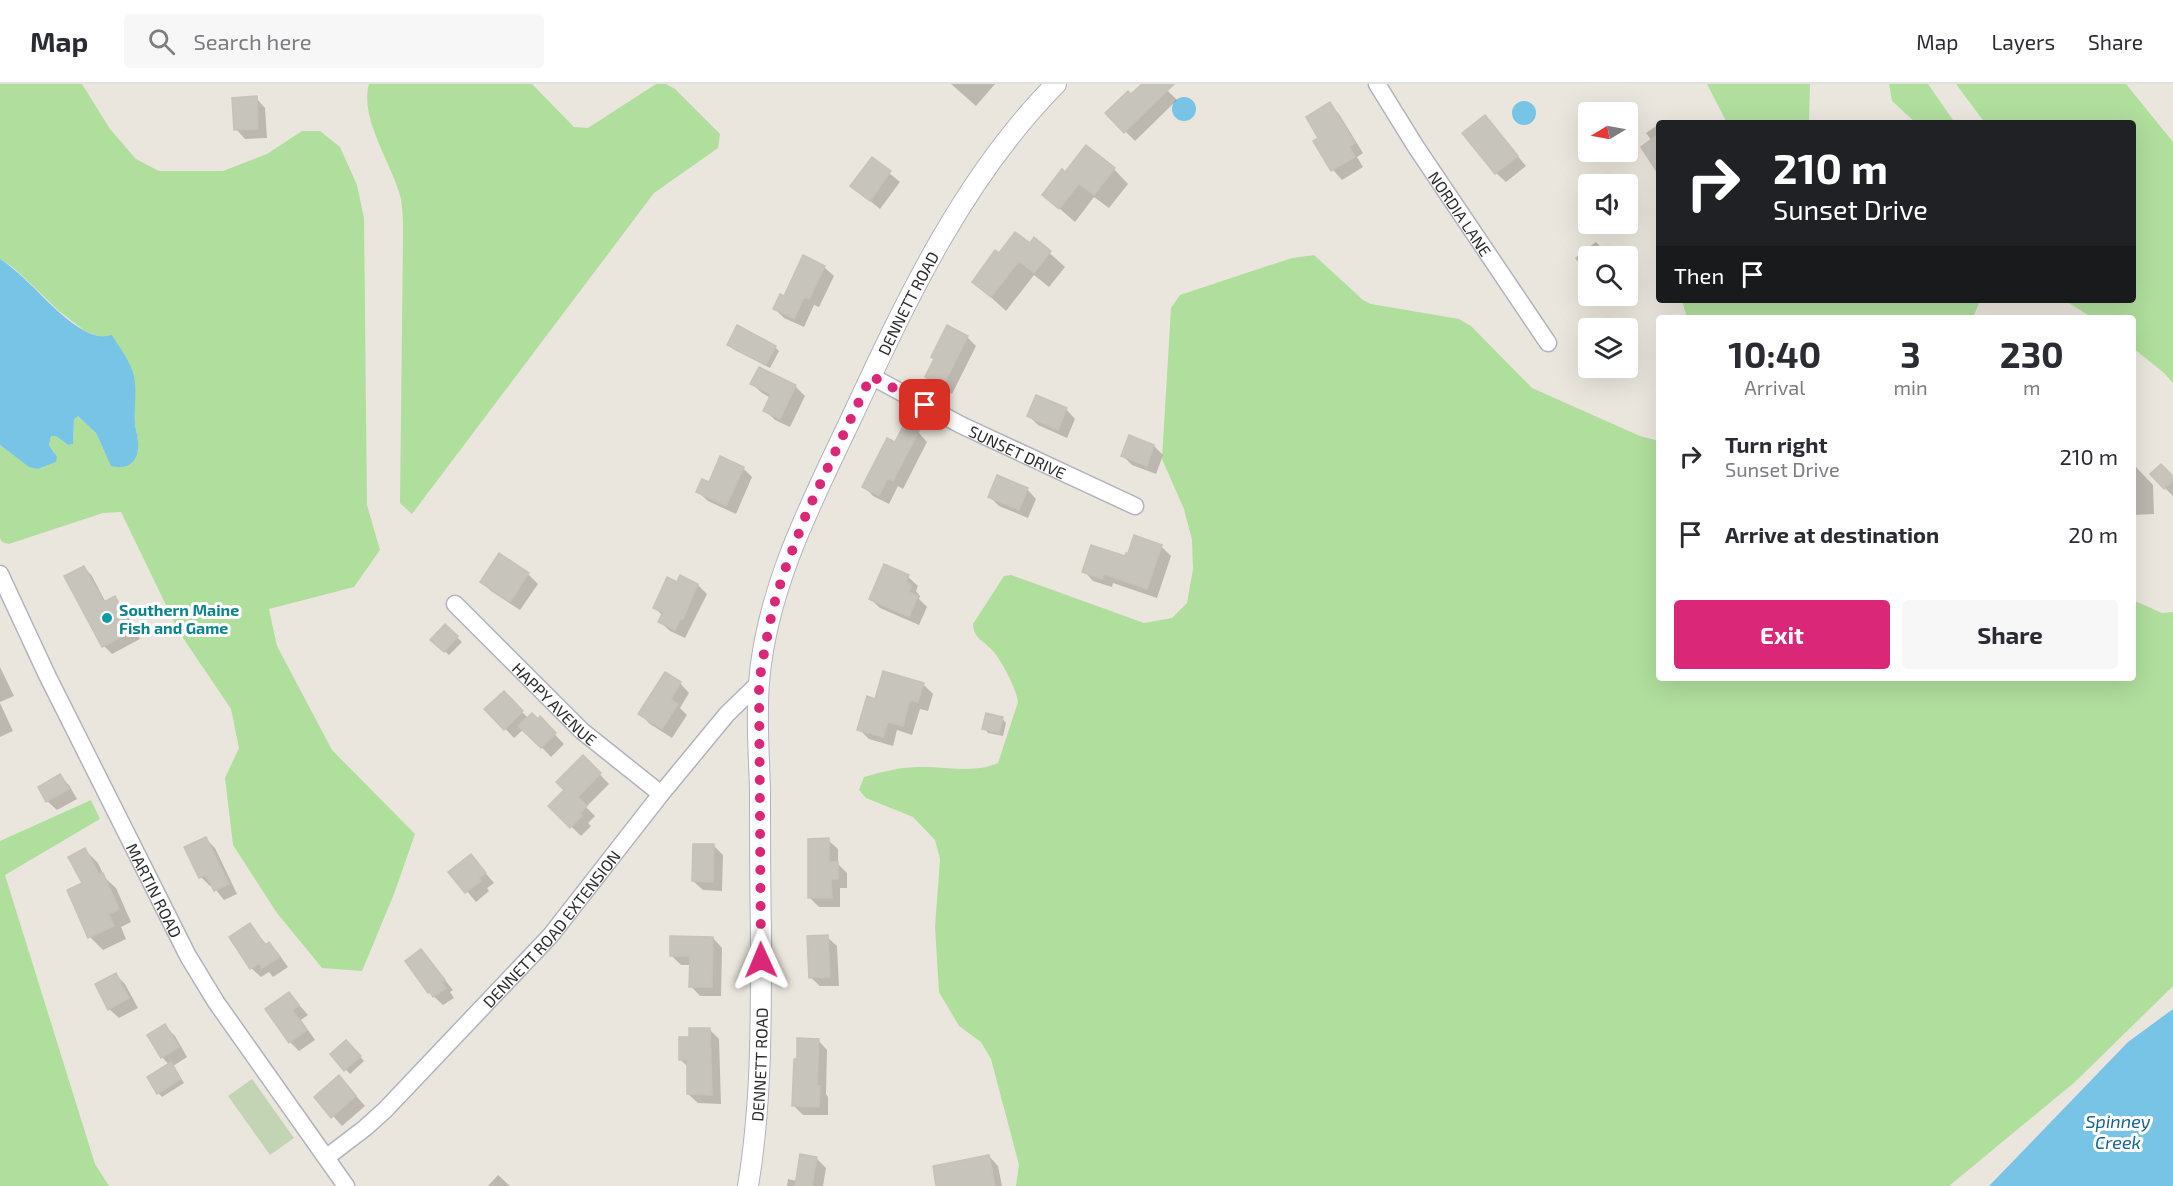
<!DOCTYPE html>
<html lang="en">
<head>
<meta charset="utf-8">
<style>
  body { margin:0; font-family:"Exo 2",sans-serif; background:#f7f7f7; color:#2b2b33; height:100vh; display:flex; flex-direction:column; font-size:22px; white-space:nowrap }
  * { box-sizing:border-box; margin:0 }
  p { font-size:20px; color:#7c7c81 }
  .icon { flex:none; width:33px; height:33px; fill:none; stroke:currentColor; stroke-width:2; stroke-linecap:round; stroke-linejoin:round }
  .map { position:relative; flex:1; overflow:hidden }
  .sheet { position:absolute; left:1656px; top:231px; width:480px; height:366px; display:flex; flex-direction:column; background:#fff; border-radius:6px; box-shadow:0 6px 24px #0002 }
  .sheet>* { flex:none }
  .top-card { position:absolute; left:1656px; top:36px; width:480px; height:183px; border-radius:6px; box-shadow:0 6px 24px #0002; background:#202124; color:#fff; overflow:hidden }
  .needle { width:39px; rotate:260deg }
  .fabs { position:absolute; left:1578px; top:18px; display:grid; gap:12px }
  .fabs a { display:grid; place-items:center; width:60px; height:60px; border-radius:6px; background:#fff; box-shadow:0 6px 24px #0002; font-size:30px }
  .pin { position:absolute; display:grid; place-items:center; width:51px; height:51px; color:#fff; margin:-26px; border-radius:12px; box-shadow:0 3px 9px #0006 }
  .me { position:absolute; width:66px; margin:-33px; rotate:359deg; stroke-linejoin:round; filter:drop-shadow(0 0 4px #0008) }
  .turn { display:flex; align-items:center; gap:21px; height:126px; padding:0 18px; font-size:27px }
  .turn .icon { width:78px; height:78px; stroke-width:2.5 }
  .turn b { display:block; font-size:42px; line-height:51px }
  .then { display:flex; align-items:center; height:57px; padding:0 18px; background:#0003; gap:12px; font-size:22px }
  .eta { display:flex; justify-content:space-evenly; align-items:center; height:102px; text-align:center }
  .eta b { font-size:36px; font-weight:700; line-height:42px }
  .action { display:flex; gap:12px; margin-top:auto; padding:12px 18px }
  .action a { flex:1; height:69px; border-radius:6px; background:#db2777; color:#fff; font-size:24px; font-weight:700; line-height:69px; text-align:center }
  .action a+a { background:#f7f7f7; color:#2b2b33 }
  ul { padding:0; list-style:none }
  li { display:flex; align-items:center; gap:18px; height:78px; padding:0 18px }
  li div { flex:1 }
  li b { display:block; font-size:22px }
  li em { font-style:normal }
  header { display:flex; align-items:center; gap:36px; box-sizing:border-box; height:84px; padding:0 30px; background:#fff; border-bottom:2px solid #e1e1e2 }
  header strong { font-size:28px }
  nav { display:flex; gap:33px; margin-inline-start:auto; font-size:21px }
  .search { width:420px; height:54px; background:#f7f7f7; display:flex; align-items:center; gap:15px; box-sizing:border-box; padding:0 21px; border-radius:6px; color:#7c7c81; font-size:22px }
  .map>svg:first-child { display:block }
  .green { fill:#b0de9d }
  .cemetery { fill:#c3d4b5 }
  .water { fill:#77c4e6 }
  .shadow { fill:#0003 }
  .building { fill:#c7c4bc; stroke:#c6c2b7; stroke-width:1.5 }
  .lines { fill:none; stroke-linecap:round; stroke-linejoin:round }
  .minor-casing { stroke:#b0b3bd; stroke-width:19 }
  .tertiary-casing { stroke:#b0b3bd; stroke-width:22 }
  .minor { stroke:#fff; stroke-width:16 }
  .tertiary { stroke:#fff; stroke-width:20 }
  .route { stroke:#db2777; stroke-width:10; stroke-dasharray:0 18 }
  .culture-dot { fill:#0f9aa8; stroke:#fff; stroke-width:2 }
  .labels { text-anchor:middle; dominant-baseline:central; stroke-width:6; stroke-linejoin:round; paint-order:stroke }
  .street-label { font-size:16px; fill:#2a2a2a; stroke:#fff }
  .culture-label { font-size:16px; font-weight:bold; fill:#0d838f; stroke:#fff; text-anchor:start }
  .water-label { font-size:18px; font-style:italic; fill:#166292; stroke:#fff }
</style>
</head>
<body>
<header>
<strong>Map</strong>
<div class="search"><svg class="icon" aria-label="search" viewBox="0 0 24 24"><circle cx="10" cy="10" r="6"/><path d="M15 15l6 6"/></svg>Search here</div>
<nav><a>Map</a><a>Layers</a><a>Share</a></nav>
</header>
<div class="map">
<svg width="2173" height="1102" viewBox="0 0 2173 1102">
  <rect width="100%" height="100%" fill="#ebe6dd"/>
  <!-- green -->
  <path class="green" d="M 0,0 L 82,0 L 110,45 L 136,75 L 159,87 L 223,87 L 267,70 L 302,47 L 320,47 L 340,63 L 357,101 L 364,134 L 367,421 L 380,466 L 354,503 L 269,525 L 277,562 L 332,666 L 415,750 L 394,810 L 362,887 L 322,884 L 277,829 L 233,761 L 225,694 L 239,664 L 231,625 L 179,548 L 121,428 L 103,429 L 9,460 L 2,458 L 0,454 L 0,361 L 20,376 L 38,385 L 56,378 L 54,368 L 49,361 L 51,352 L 56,352 L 68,361 L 73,360 L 74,334 L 78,332 L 96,349 L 106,371 L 138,368 L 138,356 L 135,339 L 135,305 L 100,253 L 85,247 L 59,227 L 14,184 L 0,175 Z
    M 369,0 L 532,0 L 574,43 L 588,44 L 656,0 L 666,0 L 675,5 L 720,50 L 718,64 L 654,109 L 412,430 L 400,419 L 403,153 C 403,140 403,127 401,115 C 393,81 359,35 369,0 Z
    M 1707,0 L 1810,0 L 1809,39 L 1727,39 Z
    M 1889,0 L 1928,0 L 1955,39 L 1916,39 L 1892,17 Z
    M 1956,0 L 2126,0 L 2173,58 L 2173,299 L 2164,289 L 2133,264 L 2133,234 L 2093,234 L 2064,216 L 2133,216 L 2133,39 L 1985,39 Z
    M 1314,171 L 1363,216 L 1371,220 L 1459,235 L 1471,242 L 1532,304 L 1640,352 L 1659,357 L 1659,594 L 2133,594 L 2133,516 L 2162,529 L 2173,528 L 2173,902 L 2075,998 L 1949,1102 L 1016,1102 L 1019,1081 L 991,975 L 981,958 L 959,942 L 939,908 L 935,843 L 940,775 L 935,756 L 913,733 L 866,714 L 859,706 L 864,693 C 881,688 901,683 919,683 C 945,682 973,690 998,679 L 1018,618 C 1017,606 1001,575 992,566 C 983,556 974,555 973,540 L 1004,492 L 1011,491 L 1144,539 L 1172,534 L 1187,519 L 1193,485 L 1192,456 L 1184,425 L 1162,375 L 1171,224 L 1180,211 L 1292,174 Z
    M 1682,216 L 1980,216 L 1973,234 L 1687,234 Z
    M 91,716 L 100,735 L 5,791 L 95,1080 L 109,1102 L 0,1102 L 0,757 Z"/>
  <!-- cemetery -->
  <path class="cemetery" d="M 252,995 L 294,1054 L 270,1071 L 228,1012 Z"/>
  <!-- water -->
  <path class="water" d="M1172 25a12 12 0 1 1 24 0a12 12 0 1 1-24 0Z
    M1512 29a12 12 0 1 1 24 0a12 12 0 1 1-24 0Z
    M 0,175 C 31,194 64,244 98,252 C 103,253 107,252 112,251 C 119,263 131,278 134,292 C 137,307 134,323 135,338 C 135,345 138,351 138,357 C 140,375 130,387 111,382 L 96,349 L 78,332 L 74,335 L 73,360 L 68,361 L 56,352 L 51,352 L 49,361 L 57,373 L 56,378 L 38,385 L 29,383 L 0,361 Z
    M 2173,925 L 2173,1102 L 1989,1102 L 2128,958 Z"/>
  <!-- shadow -->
  <path class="shadow" d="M 951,0 L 995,0 L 976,22 Z
    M 1144,0 L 1161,0 L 1177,16 L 1135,57 L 1107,29 Z
    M 256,14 L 265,24 L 267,54 L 245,55 L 236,45 Z
    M 1330,20 L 1339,30 L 1363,69 L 1357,73 L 1363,83 L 1342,96 L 1333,86 L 1315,58 L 1320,55 Z
    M 1485,33 L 1526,82 L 1506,98 L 1496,89 Z
    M 1659,40 L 1659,85 L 1652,57 L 1646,49 Z
    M 872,75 L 900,98 L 880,125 L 852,102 Z
    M 1114,85 L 1128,100 L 1109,124 L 1094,113 L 1075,138 L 1044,111 L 1066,90 Z
    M 1034,155 L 1065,183 L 1049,203 L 1034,191 L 1006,227 L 974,198 L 999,172 L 1030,161 Z
    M 1596,158 L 1609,172 L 1588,172 L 1588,191 L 1575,174 Z
    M 824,183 L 834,192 L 819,223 L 814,221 L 804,243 L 784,234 L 774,224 Z
    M 967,253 L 976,262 L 952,310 L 936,302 L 927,292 Z
    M 729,261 L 775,263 L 779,267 L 770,284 L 733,265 Z
    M 752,300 L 795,302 L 805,312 L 790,343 L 775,336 L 765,326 L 771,314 L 762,309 Z
    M 1066,325 L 1075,335 L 1067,354 L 1038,341 L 1029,332 Z
    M 918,348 L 927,358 L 903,405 L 898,402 L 889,420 L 873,412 L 864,402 L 896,360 Z
    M 1154,362 L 1163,371 L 1156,390 L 1132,381 L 1123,372 Z
    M 2136,383 L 2153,401 L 2154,430 L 2133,431 L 2133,385 Z
    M 743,384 L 752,393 L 736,430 L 708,417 L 698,408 L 710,400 Z
    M 2173,394 L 2173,412 L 2165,404 Z
    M 1027,405 L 1036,415 L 1028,434 L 999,422 L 990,413 Z
    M 1161,462 L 1171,472 L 1157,514 L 1113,499 L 1112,503 L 1093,497 L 1084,487 Z
    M 500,471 L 528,490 L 538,500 L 520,526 L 491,507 L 482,498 Z
    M 885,482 L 908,493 L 918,502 L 916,507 L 920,512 L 919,515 L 927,523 L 919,541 L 880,524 L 870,515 Z
    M 84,483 L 92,492 L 106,519 L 114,514 L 123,523 L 140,555 L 112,570 L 104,562 Z
    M 677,500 L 698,501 L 707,510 L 685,554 L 670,547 L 660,538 L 663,532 L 655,524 Z
    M 445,542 L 462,558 L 449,571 L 432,556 Z
    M 0,583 L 14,612 L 0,618 Z
    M 680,599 L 689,609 L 680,624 L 687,631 L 672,654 L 650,640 L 640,630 Z
    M 923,600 L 933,610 L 928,627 L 920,625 L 912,651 L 897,646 L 893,662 L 869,655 L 859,645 L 876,617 Z
    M 504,609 L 528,634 L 538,637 L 540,635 L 564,660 L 551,673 L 524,645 L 514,654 L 487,625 Z
    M 0,619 L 13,647 L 0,653 Z
    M 1002,634 L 1006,639 L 1003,652 L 988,649 L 984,644 Z
    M 583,673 L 609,700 L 586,723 L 595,732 L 588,739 L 591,742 L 581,752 L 550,722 L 567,706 Z
    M 60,692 L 69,701 L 77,715 L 57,726 L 47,717 Z
    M 206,755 L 215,764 L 237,810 L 224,816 L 212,801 L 210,802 L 201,793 Z
    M 828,756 L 838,765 L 838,780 L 847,789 L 847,804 L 840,804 L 840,823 L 819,823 L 810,814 Z
    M 714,762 L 723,771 L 722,807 L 703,806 L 693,797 Z
    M 85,766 L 98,779 L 105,794 L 116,804 L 131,838 L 121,843 L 126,855 L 103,866 L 90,853 L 84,800 Z
    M 471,772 L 494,799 L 487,804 L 489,807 L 476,818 L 451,788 Z
    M 250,841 L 267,861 L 269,860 L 278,869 L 288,883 L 273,893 L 269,888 L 261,893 L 251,884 Z
    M 827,853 L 837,862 L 839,902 L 820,902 L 810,893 Z
    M 713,854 L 722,864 L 721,912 L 700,912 L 691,902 L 691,881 L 681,881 L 671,871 Z
    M 421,867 L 453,906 L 450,908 L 454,914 L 443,921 L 429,908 L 407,877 Z
    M 116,891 L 125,900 L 138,924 L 119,934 L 109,925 Z
    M 289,909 L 308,931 L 301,936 L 315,956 L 299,967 L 290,958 Z
    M 165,942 L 175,952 L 187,973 L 173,982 L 184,999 L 162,1013 L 158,1009 L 169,981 L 162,973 Z
    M 710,946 L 719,955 L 721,1020 L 698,1019 L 688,1010 L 689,984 L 680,975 L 691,955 Z
    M 818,956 L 827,966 L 826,1010 L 828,1013 L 828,1031 L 803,1031 L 793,1021 L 798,977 Z
    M 351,962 L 364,977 L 350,990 L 332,971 Z
    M 348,1003 L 365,1022 L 342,1042 L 316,1013 Z
    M 989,1072 L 998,1082 L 1002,1102 L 937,1102 Z
    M 816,1074 L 826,1084 L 823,1102 L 787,1102 L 788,1095 L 797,1097 Z
    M 498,1091 L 510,1102 L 488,1102 Z"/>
  <!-- building -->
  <path class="building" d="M 1142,0 L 1174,0 L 1124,49 L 1105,29 L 1128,7 L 1131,10 Z
    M 257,12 L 258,45 L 234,46 L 232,14 Z
    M 1330,18 L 1355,59 L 1349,63 L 1355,73 L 1331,87 L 1313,57 L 1318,54 L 1306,33 Z
    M 1485,31 L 1518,72 L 1495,90 L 1462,49 Z
    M 1659,50 L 1659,91 L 1641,63 Z
    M 1086,61 L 1115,84 L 1094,111 L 1079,100 L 1059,125 L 1042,111 L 1062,85 L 1065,88 Z
    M 872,73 L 891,87 L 870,117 L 850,102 Z
    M 1015,148 L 1030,159 L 1034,153 L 1051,167 L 1034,189 L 1019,177 L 991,213 L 972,198 L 995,166 L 999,169 Z
    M 803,171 L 825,182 L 809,215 L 804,213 L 794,235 L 773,225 L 780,210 L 784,212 Z
    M 737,241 L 776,262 L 766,281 L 727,261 Z
    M 947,241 L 968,252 L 943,302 L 925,293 L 934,275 L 931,273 Z
    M 759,283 L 796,301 L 780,335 L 763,327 L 771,310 L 750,300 Z
    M 1036,311 L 1067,324 L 1058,346 L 1027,332 Z
    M 904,340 L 919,347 L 893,397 L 888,394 L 879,412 L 862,403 L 887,354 L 895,358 Z
    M 1129,351 L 1154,361 L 1147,382 L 1121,372 Z
    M 720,372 L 744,383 L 726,422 L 696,408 L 702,395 L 709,398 Z
    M 2161,380 L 2173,392 L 2173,396 L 2164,405 L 2150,390 Z
    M 997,391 L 1028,404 L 1019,426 L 988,413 Z
    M 1134,451 L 1162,461 L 1147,505 L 1104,490 L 1102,495 L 1082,488 L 1091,461 L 1125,472 L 1126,469 L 1128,469 Z
    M 499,469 L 529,489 L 510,518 L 480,498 Z
    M 884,480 L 909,491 L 906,498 L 912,501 L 909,508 L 918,512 L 909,533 L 869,515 Z
    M 84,482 L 104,518 L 115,512 L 133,547 L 102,563 L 64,492 Z
    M 680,491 L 698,500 L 683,535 L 681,534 L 675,546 L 658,538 L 663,528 L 653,524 L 667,493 L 677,498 Z
    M 445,540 L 458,552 L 444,568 L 430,556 Z
    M 883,587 L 924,599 L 918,618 L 910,616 L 903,642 L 888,638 L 883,653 L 857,646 L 867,612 L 875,615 Z
    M 665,588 L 681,598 L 671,615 L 678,620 L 662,645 L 638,630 Z
    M 504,607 L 523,627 L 504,646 L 484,625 Z
    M 532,629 L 538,635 L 540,632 L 556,649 L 541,664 L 518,642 Z
    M 986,629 L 1003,633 L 999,649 L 982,645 Z
    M 583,671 L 601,689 L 578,713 L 587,722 L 580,729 L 582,732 L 570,744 L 548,722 L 564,706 L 556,698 Z
    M 60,690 L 69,705 L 46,718 L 38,703 Z
    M 206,753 L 229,800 L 214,807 L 206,791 L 199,794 L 184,763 Z
    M 829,754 L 829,778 L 838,778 L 838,795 L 831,795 L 832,814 L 808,814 L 808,755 Z
    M 693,760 L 714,760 L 713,798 L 692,797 Z
    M 85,764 L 99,791 L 103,789 L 119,825 L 109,830 L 114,842 L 88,854 L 67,806 L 82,799 L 68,773 Z
    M 471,770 L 486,789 L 479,794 L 481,797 L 465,809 L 448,788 Z
    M 250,839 L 265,861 L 269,858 L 280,873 L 262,884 L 259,879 L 250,885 L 229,853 Z
    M 828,851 L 830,893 L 809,894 L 807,852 Z
    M 670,852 L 713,853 L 712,903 L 689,903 L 690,872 L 670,872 Z
    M 421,865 L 445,896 L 442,898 L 446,904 L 433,913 L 429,907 L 428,909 L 405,877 Z
    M 116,889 L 129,914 L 108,926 L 95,900 Z
    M 289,908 L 299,921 L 292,926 L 307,946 L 289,959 L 265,925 Z
    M 165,940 L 179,963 L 161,974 L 147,951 Z
    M 689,944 L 710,944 L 712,1011 L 687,1010 L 687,976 L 679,976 L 679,953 L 689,953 Z
    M 797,954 L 819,955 L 817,1002 L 820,1002 L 819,1023 L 792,1022 L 794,975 L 797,975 Z
    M 346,956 L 361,972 L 344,987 L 330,970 Z
    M 171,978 L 181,995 L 157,1010 L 147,993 Z
    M 339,991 L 356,1012 L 331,1034 L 314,1013 Z
    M 800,1070 L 817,1073 L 812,1102 L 795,1102 Z
    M 989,1071 L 995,1102 L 936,1102 L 933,1082 Z"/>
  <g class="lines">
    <defs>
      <g id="minor">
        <path id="s1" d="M 1377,0 L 1416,63 L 1548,259"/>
        <path id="s2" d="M 871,292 L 961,341 L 1135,422"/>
        <path id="s3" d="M 0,490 L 47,591 L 188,872 L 216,918 L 346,1102"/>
        <path id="s4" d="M 455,520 L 582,647 L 661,710"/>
        <path id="s5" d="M 327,1073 L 365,1044 L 385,1026 L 551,851 L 661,710 L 727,630 L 759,599"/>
      </g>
      <g id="tertiary">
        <path id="s6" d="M 748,1102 C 762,1018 761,933 761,848 C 760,800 760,753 760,705 C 759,670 756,634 759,599 C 766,506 811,419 850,337 C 906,217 962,95 1056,0"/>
      </g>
    </defs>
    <!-- minor casing -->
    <use href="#minor" class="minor-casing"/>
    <!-- tertiary casing -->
    <use href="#tertiary" class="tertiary-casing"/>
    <!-- minor -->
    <use href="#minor" class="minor"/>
    <!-- tertiary -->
    <use href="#tertiary" class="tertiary"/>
  </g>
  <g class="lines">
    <!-- route -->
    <path class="route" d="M 761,876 L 759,599 L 765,563 L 773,524 L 784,488 L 807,428 L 871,292 L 925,321"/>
  </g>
  <!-- markers -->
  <circle class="culture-dot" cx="107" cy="534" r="6"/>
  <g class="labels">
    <!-- street labels -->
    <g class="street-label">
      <text stroke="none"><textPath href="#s1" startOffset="154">NORDIA LANE</textPath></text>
      <text stroke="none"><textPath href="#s6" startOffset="914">DENNETT ROAD</textPath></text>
      <text stroke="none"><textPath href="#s2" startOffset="165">SUNSET DRIVE</textPath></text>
      <text stroke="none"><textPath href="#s4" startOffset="141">HAPPY AVENUE</textPath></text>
      <text stroke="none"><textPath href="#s3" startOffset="352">MARTIN ROAD</textPath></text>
      <text stroke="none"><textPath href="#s5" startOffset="321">DENNETT ROAD EXTENSION</textPath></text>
      <text stroke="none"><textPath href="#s6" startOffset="122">DENNETT ROAD</textPath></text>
    </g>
    <!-- culture labels -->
    <g class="culture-label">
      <text x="119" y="525">Southern Maine<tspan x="119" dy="18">Fish and Game</tspan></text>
    </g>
    <!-- water labels -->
    <g class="water-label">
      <text x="2118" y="1037">Spinney<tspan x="2118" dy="21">Creek</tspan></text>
    </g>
  </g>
</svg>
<div class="fabs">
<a><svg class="needle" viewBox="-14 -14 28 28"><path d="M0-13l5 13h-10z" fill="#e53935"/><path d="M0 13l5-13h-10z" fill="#7c7c81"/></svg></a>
<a><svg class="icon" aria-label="sound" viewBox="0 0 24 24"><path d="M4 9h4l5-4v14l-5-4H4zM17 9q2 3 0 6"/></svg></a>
<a><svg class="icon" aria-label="search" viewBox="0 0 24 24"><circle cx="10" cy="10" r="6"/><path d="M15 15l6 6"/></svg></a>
<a><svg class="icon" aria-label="layers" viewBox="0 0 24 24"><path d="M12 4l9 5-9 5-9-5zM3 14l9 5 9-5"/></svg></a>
</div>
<div class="pin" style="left:925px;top:321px;background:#d93025"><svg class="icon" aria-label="arrive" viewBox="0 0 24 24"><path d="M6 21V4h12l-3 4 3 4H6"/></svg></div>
<svg class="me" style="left:761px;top:876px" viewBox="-20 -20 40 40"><path d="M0-17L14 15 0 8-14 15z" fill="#db2777" stroke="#fff" stroke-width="4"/></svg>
<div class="top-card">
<div class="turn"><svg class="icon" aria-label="right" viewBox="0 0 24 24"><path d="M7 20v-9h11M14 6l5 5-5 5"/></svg><div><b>210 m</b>Sunset Drive</div></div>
<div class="then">Then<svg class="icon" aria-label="arrive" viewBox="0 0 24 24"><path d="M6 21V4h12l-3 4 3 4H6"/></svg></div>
</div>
<section class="sheet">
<div class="eta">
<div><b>10:40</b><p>Arrival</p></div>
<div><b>3</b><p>min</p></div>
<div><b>230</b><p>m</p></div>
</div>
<ul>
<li><svg class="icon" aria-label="right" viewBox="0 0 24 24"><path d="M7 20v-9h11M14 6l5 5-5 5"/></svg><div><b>Turn right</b><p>Sunset Drive</p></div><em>210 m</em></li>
<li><svg class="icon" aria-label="arrive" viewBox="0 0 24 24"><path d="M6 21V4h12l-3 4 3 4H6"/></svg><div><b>Arrive at destination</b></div><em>20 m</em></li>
</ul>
<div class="action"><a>Exit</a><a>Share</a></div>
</section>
</div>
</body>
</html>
